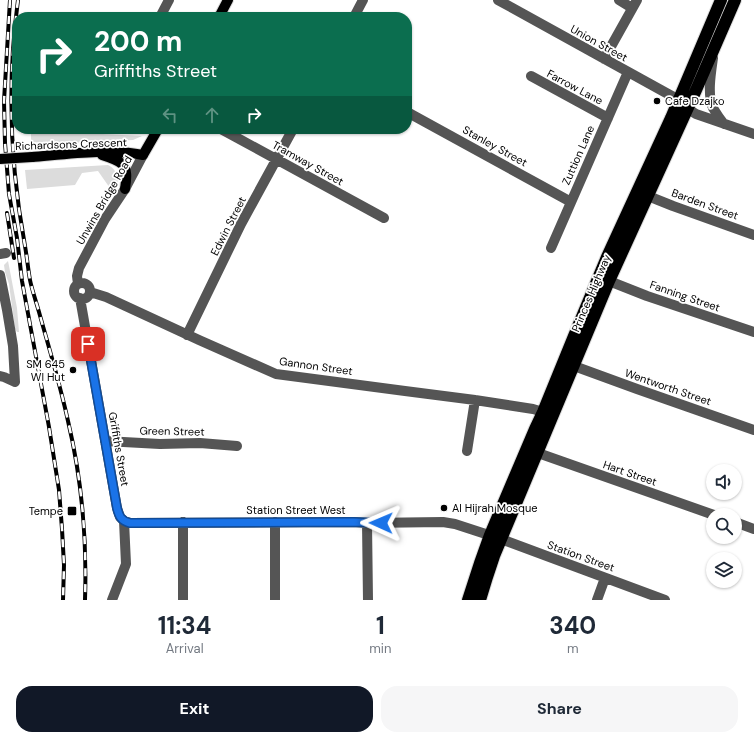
<!DOCTYPE html>
<html lang="en">
<head>
<meta charset="utf-8">
<style>
  body { margin:0; font-family:"DM Sans",sans-serif; background:#f6f6f7; color:#1f2937; height:100vh; display:flex; flex-direction:column; font-size:15px; white-space:nowrap }
  * { box-sizing:border-box; margin:0 }
  p { font-size:13px; color:#747a83 }
  .icon { flex:none; width:22px; height:22px; fill:none; stroke:currentColor; stroke-width:2; stroke-linecap:round; stroke-linejoin:round }
  .map { position:relative; height:600px; overflow:hidden }
  .drawer { display:flex; flex-direction:column; background:#fff; flex:1 }
  .drawer>* { flex:none }
  .banner { position:absolute; left:12px; top:12px; width:400px; height:122px; border-radius:16px; box-shadow:0 1px 3px #0004; background:#0b6e4f; color:#fff; overflow:hidden }
  .fabs { position:absolute; left:706px; top:464px; display:grid; gap:8px }
  .fabs a { display:grid; place-items:center; width:36px; height:36px; border-radius:50%; background:#fff; box-shadow:0 1px 3px #0004; font-size:20px }
  .pin { position:absolute; display:grid; place-items:center; width:34px; height:34px; color:#fff; margin:-17px; border-radius:8px; box-shadow:0 2px 6px #0006 }
  .me { position:absolute; width:44px; margin:-22px; rotate:271deg; stroke-linejoin:round; filter:drop-shadow(0 0 3px #0008) }
  .turn { display:flex; align-items:center; gap:14px; height:84px; padding:0 16px; font-size:18px }
  .turn .icon { width:52px; height:52px; stroke-width:2.5 }
  .turn b { display:block; font-size:28px; line-height:34px }
  .lanes { display:flex; align-items:center; height:38px; padding:0 16px; background:#0003; justify-content:center; gap:20px; direction:ltr }
  .lanes .off { opacity:.35 }
  .eta { display:flex; justify-content:space-evenly; align-items:center; height:68px; text-align:center }
  .eta b { font-size:24px; font-weight:700; line-height:28px }
  .action { display:flex; gap:8px; margin-top:auto; padding:8px 16px }
  .action a { flex:1; height:46px; border-radius:16px; background:#111827; color:#fff; font-size:16px; font-weight:700; line-height:46px; text-align:center }
  .action a+a { background:#f6f6f7; color:#1f2937 }
  .map>svg:first-child { display:block }
  .green { fill:#dcdcdc }
  .lines { fill:none; stroke-linecap:round; stroke-linejoin:round }
  .major-casing { stroke:#dbdbdb; stroke-width:12 }
  .highway-casing { stroke:#dbdbdb; stroke-width:14 }
  .minor { stroke:#555; stroke-width:10 }
  .major { stroke:#000; stroke-width:10 }
  .highway { stroke:#000; stroke-width:12 }
  .rail-casing { stroke:#000; stroke-width:4 }
  .rail { stroke:#fff; stroke-width:2.5; stroke-dasharray:8; stroke-linecap:butt }
  .major-bridge-casing { stroke:#dbdbdb; stroke-width:12; stroke-linecap:butt }
  .major-bridge { stroke:#000; stroke-width:10 }
  .route-casing { stroke:#114b97; stroke-width:10 }
  .route { stroke:#1a73e8; stroke-width:7 }
  .poi-dot { fill:#000; stroke:#fff; stroke-width:1.5 }
  .labels { text-anchor:middle; dominant-baseline:central; stroke-width:3.5; stroke-linejoin:round; paint-order:stroke }
  .street-label { font-size:11px; fill:#000; stroke:#fff }
  .poi-label { font-size:11px; fill:#000; stroke:#fff; text-anchor:start }
</style>
</head>
<body>
<div class="map">
<svg width="754" height="600" viewBox="0 0 754 600">
  <rect width="100%" height="100%" fill="#fff"/>
  <!-- green -->
  <path class="green" d="M 31,129 L 93,129 L 102,134 L 142,136 L 133,140 L 49,144 L 41,142 L 31,143 Z
    M 108,165 C 113,167 118,174 119,180 L 112,191 L 98,171 L 82,173 L 75,185 L 27,189 L 25,170 Z
    M 8,261 L 9,266 L 17,308 L 19,332 L 17,332 L 15,329 L 9,284 L 5,272 L 4,265 Z"/>
  <g class="lines">
    <defs>
      <path id="major" d="M 219,17 L 228,0
        M 102,155 C 124,162 129,164 125,189
        M 32,157 C 67,154 110,148 143,155 L 158,129"/>
      <path id="highway" d="M 468,600 L 480,563 L 490,535 L 535,429 L 543,412 L 574,336 L 607,257 L 671,118 L 721,0
        M 480,600 L 487,577 L 494,556 L 609,281 L 696,90 L 735,0"/>
    </defs>
    <!-- major casing -->
    <use href="#major" class="major-casing"/>
    <!-- highway casing -->
    <use href="#highway" class="highway-casing"/>
    <!-- minor -->
    <path class="minor" d="M 498,0 L 679,100 L 688,109 L 696,114 L 754,134
      M 619,0 L 632,8
      M 160,17 L 169,0
      M 354,17 L 363,0
      M 713,58 C 711,72 707,95 713,108 C 716,113 720,119 724,124
      M 604,59 L 637,0
      M 531,76 L 608,118
      M 407,112 L 571,202
      M 221,129 L 384,218
      M 648,196 L 673,206 L 754,235
      M 551,248 L 628,72
      M 0,254 L 6,253
      M 0,275 L 7,310 L 13,346 L 15,382
      M 609,281 L 647,296 L 754,332
      M74 291a8 8 0 1 1 16 0a8 8 0 1 1-16 0Z
      M 78,284 L 77,276 L 79,268 L 105,219 L 125,189 L 143,155
      M 90,292 L 106,297 L 199,340 L 276,374 L 405,391 L 475,400 L 533,409 L 550,414
      M 80,298 L 117,508 L 120,517 L 124,521 L 126,564 L 112,600
      M 187,335 L 241,224 L 293,129
      M 574,366 L 637,389 L 754,430
      M 0,376 L 4,377 L 15,382
      M 105,441 L 160,444 L 200,443 L 237,446
      M 467,451 L 475,400
      M 538,453 L 714,515
      M 124,521 L 130,523 L 353,522 L 367,523 L 443,522 L 455,524 L 501,539 L 665,600
      M 183,522 L 183,600
      M 275,522 L 275,600
      M 735,522 L 754,529
      M 367,523 L 368,600
      M 597,600 L 605,578"/>
    <!-- major -->
    <use href="#major" class="major"/>
    <!-- highway -->
    <use href="#highway" class="highway"/>
    <defs>
      <path id="rail" d="M 10,0 L 4,101 L 5,143 L 9,194 L 17,238 L 22,281 L 49,427 L 59,490 L 62,529 L 64,565 L 63,600
        M 18,0 C 7,82 10,165 25,246 C 27,257 28,269 30,280 C 32,290 36,301 39,312 C 49,348 60,384 68,421 C 82,480 87,540 85,600
        M 7,213 L 14,258"/>
    </defs>
    <!-- rail casing -->
    <use href="#rail" class="rail-casing"/>
    <!-- rail -->
    <use href="#rail" class="rail"/>
    <defs>
      <path id="major-bridge" d="M 0,159 L 32,157"/>
    </defs>
    <!-- major-bridge casing -->
    <use href="#major-bridge" class="major-bridge-casing"/>
    <!-- major-bridge -->
    <use href="#major-bridge" class="major-bridge"/>
  </g>
  <g class="lines">
    <defs>
      <path id="route" d="M 88,344 L 117,508 C 119,516 121,521 130,523 L 353,522 L 381,523"/>
    </defs>
    <!-- route casing -->
    <use href="#route" class="route-casing"/>
    <!-- route -->
    <use href="#route" class="route"/>
  </g>
  <!-- markers -->
  <g class="poi-dot">
    <circle cx="657" cy="101" r="4"/>
    <circle cx="73" cy="370" r="4"/>
    <circle cx="444" cy="508" r="4"/>
    <rect x="67" y="506" width="10" height="10" rx="2"/>
  </g>
  <g class="labels">
    <!-- street labels -->
    <g class="street-label">
      <text transform="translate(599 43) rotate(29)">Union Street</text>
      <text transform="translate(575 87) rotate(28)">Farrow Lane</text>
      <text transform="translate(71 144) rotate(-2)">Richardsons Crescent</text>
      <text transform="translate(495 146) rotate(29)">Stanley Street</text>
      <text transform="translate(578 155) rotate(-66)">Zuttion Lane</text>
      <text transform="translate(308 163) rotate(29)">Tramway Street</text>
      <text transform="translate(104 200) rotate(-60)">Unwins Bridge Road</text>
      <text transform="translate(705 204) rotate(20)">Barden Street</text>
      <text transform="translate(228 226) rotate(-63)">Edwin Street</text>
      <text transform="translate(591 293) rotate(-67)">Princes Highway</text>
      <text transform="translate(685 296) rotate(19)">Fanning Street</text>
      <text transform="translate(316 366) rotate(8)">Gannon Street</text>
      <text transform="translate(668 387) rotate(19)">Wentworth Street</text>
      <text transform="translate(172 431) rotate(1)">Green Street</text>
      <text transform="translate(119 449) rotate(80)">Griffiths Street</text>
      <text transform="translate(630 473) rotate(19)">Hart Street</text>
      <text x="296" y="510">Station Street West</text>
      <text transform="translate(581 556) rotate(20)">Station Street</text>
    </g>
    <!-- poi labels -->
    <g class="poi-label">
      <text x="665" y="101">Cafe Dzajko</text>
      <text x="65" y="364" text-anchor="end">SM 645<tspan x="65" dy="13">WI Hut</tspan></text>
      <text x="452" y="508">Al Hijrah Mosque</text>
      <text x="63" y="511" text-anchor="end">Tempe</text>
    </g>
  </g>
</svg>
<div class="fabs">
<a><svg class="icon" aria-label="sound" viewBox="0 0 24 24"><path d="M4 9h4l5-4v14l-5-4H4zM17 9q2 3 0 6"/></svg></a>
<a><svg class="icon" aria-label="search" viewBox="0 0 24 24"><circle cx="10" cy="10" r="6"/><path d="M15 15l6 6"/></svg></a>
<a><svg class="icon" aria-label="layers" viewBox="0 0 24 24"><path d="M12 4l9 5-9 5-9-5zM3 14l9 5 9-5"/></svg></a>
</div>
<div class="pin" style="left:88px;top:344px;background:#d93025"><svg class="icon" aria-label="arrive" viewBox="0 0 24 24"><path d="M6 21V4h12l-3 4 3 4H6"/></svg></div>
<svg class="me" style="left:381px;top:523px" viewBox="-20 -20 40 40"><path d="M0-17L14 15 0 8-14 15z" fill="#1a73e8" stroke="#fff" stroke-width="4"/></svg>
<div class="banner">
<div class="turn"><svg class="icon" aria-label="right" viewBox="0 0 24 24"><path d="M7 20v-9h11M14 6l5 5-5 5"/></svg><div><b>200 m</b>Griffiths Street</div></div>
<div class="lanes"><svg class="icon off" aria-label="left" viewBox="0 0 24 24"><path d="M17 20v-9H6M10 6l-5 5 5 5"/></svg><svg class="icon off" aria-label="ahead" viewBox="0 0 24 24"><path d="M12 20V5M6 11l6-6 6 6"/></svg><svg class="icon" aria-label="right" viewBox="0 0 24 24"><path d="M7 20v-9h11M14 6l5 5-5 5"/></svg></div>
</div>
</div>
<section class="drawer">
<div class="eta">
<div><b>11:34</b><p>Arrival</p></div>
<div><b>1</b><p>min</p></div>
<div><b>340</b><p>m</p></div>
</div>
<div class="action"><a>Exit</a><a>Share</a></div>
</section>
</body>
</html>
